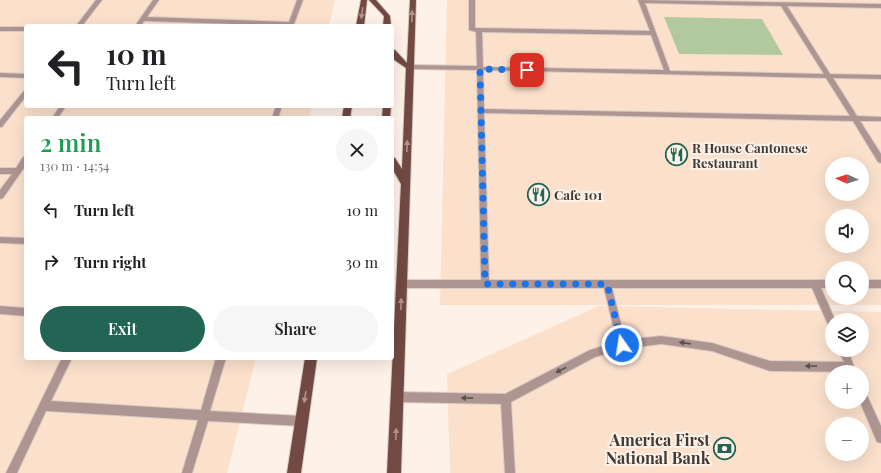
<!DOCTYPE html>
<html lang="en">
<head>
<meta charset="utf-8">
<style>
  body { margin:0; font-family:"Playfair Display",serif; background:#f6f6f6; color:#202124; height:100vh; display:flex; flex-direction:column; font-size:15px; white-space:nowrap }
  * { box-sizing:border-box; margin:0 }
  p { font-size:13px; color:#757577 }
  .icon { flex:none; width:22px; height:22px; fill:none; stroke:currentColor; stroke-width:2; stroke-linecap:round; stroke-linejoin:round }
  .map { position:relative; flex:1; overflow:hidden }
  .sheet { position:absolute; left:24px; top:116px; width:370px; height:244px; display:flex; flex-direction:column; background:#fff; border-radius:4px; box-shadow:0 4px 16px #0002 }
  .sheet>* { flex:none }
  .banner { position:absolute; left:24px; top:24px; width:370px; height:84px; border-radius:4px; box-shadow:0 4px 16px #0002; background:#fff; color:#202124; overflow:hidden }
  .needle { width:26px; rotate:273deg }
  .controls { position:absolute; left:825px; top:157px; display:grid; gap:8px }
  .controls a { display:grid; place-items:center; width:44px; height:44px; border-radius:50%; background:#fff; box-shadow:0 4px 16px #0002; font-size:20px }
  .pin { position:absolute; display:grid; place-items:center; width:34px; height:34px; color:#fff; margin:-17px; border-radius:8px; box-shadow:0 2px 6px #0006 }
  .me { position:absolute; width:44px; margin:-22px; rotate:347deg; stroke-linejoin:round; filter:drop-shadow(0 0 3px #0008) }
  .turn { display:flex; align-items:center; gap:14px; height:84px; padding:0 16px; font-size:18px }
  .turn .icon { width:52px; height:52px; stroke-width:2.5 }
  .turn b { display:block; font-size:28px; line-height:34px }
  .round { display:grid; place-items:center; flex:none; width:42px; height:42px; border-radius:21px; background:#f6f6f6 }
  .summary { display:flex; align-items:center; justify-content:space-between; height:68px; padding:0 16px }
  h1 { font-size:24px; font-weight:600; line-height:30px; color:#1e9e55 }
  .action { display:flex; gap:8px; margin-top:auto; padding:8px 16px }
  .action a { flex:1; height:46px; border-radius:24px; background:#236554; color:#fff; font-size:16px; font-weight:600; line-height:46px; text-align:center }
  .action a+a { background:#f6f6f6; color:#202124 }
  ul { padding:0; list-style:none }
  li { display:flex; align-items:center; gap:12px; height:52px; padding:0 16px }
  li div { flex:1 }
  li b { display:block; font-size:15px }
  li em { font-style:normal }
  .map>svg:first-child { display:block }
  .built { fill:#fbe1cc; fill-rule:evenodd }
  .green { fill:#b2c99d }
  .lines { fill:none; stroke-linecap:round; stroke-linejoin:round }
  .lane-casing { stroke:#d8ccc4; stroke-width:2 }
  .primary-casing { stroke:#d8ccc4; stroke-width:2 }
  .lane { fill:#af9592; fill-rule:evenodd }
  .primary { fill:#724943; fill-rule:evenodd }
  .oneway { fill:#b1958d }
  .oneway2 { fill:#5d514c }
  .route { stroke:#1a73e8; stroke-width:7; stroke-dasharray:0 12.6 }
  .labels { text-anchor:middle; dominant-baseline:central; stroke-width:4; stroke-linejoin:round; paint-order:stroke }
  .poi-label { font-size:13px; font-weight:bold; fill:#423a34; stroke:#fdf1e8; text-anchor:start }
  .near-poi-label { font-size:16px; font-weight:bold; fill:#423a34; stroke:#fdf1e8; text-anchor:end }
</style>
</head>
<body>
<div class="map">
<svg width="881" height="473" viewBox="0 0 881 473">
  <rect width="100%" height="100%" fill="#fdf1e8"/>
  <!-- built -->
  <path class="built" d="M 0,0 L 335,0 L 329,26 L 26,26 L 26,106 L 312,106 L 309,118 L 26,118 L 26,358 L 256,358 L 227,473 L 0,473 Z
    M 447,0 L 881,0 L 881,305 L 440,305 ZM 832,164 L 862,164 L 862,194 L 832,194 ZM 832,216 L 862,216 L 862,246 L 832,246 ZM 832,268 L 862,268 L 862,298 L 832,298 Z
    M 599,306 L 881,312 L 881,473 L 450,473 L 447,374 ZM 832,320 L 862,320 L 862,350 L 832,350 ZM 832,372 L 862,372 L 862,402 L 832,402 ZM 832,424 L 862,424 L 862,454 L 832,454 Z"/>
  <!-- green -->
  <path class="green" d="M 664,17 L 762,19 L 783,55 L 679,54 Z"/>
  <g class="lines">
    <defs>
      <path id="lane" d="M 96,0 L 102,0 L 82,26 L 76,26 Z
        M 153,0 L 159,0 L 147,17 L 289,22 L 297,0 L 303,0 L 294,24 L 291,26 L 144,21 L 141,26 L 135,26 Z
        M 469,0 L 475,0 L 475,28 L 650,31 L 638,0 L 881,4 L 881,8 L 787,6 L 830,74 L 881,75 L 881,79 L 833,78 L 857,116 L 881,117 L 881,121 L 860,121 L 881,154 L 881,163 L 878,162 L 853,121 L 484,113 L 489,280 L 832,280 L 832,288 L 821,288 L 835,320 L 832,320 L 832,328 L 829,327 L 812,288 L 612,288 L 625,340 L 661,336 L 712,343 L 770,361 L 844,362 L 838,350 L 848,350 L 856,372 L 770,371 L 712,351 L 661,344 L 622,349 L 595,357 L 511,402 L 515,473 L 505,473 L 501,404 L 397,402 L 394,400 L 392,397 L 394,394 L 397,392 L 505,394 L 590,350 L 617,342 L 604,288 L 402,288 L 399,287 L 398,284 L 399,281 L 402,280 L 481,280 L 477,70 L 410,69 L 407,67 L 410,65 L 477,66 L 476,32 L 469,30 ZM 645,3 L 781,6 L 824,74 L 670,71 ZM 482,32 L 651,35 L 664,70 L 483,67 ZM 483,70 L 826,78 L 850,116 L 484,109 Z
        M 0,27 L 26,27 L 26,31 L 0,31 Z
        M 0,73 L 26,74 L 26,78 L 0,77 Z
        M 26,90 L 26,96 L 2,127 L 0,127 L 0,120 L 24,91 Z
        M 60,106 L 66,106 L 58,118 L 52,118 Z
        M 276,106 L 282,106 L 278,118 L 272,118 Z
        M 26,156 L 26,165 L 3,198 L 0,199 L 0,190 L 12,174 L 0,174 L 0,168 L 16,168 L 23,157 Z
        M 0,237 L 26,238 L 26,244 L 0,243 Z
        M 862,280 L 881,280 L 881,288 L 862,288 Z
        M 0,306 L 26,308 L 26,316 L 0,314 Z
        M 62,358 L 72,358 L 51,401 L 201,410 L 216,358 L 226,358 L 210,411 L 301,416 L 305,417 L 306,421 L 305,425 L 301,426 L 208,421 L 192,473 L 182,473 L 198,420 L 46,411 L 17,473 L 6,473 Z
        M 862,389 L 865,391 L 881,426 L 881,443 L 877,442 L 860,402 L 862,402 Z"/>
      <path id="primary" d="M 361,0 L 367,0 L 364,26 L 356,26 Z
        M 369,0 L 376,0 L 390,16 L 391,26 L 383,26 L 384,16 Z
        M 410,0 L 416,0 L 401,473 L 387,473 L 401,184 L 392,168 L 392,157 L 395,158 L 402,169 L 406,68 L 393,59 L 392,50 L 395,50 L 407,63 Z
        M 344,106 L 352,106 L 350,118 L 342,118 Z
        M 383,106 L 391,106 L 390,118 L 382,118 Z
        M 305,358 L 317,358 L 301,473 L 287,473 Z"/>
    </defs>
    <!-- lane casing -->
    <use href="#lane" class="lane-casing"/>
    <!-- primary casing -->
    <use href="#primary" class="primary-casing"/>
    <!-- lane -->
    <use href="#lane" class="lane"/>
    <!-- primary -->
    <use href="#primary" class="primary"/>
  </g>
  <!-- one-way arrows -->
  <defs><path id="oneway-solid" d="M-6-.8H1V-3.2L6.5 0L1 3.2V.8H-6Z"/></defs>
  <g class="oneway">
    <use href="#oneway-solid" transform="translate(362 13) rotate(98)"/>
    <use href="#oneway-solid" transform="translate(412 16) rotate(-88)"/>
    <use href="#oneway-solid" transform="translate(407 146) rotate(-88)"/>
    <use href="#oneway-solid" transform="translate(401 304) rotate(-88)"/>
    <use href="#oneway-solid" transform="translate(305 397) rotate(99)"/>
    <use href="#oneway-solid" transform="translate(396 434) rotate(-88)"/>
  </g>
  <g class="oneway2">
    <use href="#oneway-solid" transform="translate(685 343) rotate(-172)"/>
    <use href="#oneway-solid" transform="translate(811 366) rotate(-179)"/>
    <use href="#oneway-solid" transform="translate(561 370) rotate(153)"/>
    <use href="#oneway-solid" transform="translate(467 398) rotate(-179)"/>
  </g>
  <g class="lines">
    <!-- route -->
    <path class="route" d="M 527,70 L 480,69 L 485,284 L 607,284 L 622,345"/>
  </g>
  <!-- icons -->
  <defs>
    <symbol id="restaurant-ring" viewBox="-11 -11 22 22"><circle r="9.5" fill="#fdf1e8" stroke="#236554" stroke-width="1.5"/><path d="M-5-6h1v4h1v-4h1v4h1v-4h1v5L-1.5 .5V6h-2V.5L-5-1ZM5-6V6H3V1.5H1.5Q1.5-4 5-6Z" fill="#236554"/></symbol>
    <symbol id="bank-ring" viewBox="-11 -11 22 22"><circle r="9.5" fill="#fdf1e8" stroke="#236554" stroke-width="1.5"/><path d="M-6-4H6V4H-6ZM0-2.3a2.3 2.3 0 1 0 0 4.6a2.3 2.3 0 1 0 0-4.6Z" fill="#236554"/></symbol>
  </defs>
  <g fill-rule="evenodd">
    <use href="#restaurant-ring" x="664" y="142" width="25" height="25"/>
    <use href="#restaurant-ring" x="526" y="182" width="25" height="25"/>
    <use href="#bank-ring" x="712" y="436" width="25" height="25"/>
  </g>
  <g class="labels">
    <!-- poi labels -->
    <g class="poi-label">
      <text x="692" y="147">R House Cantonese<tspan x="692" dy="15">Restaurant</tspan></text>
      <text x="554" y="194">Cafe 101</text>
    </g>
    <!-- near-poi labels -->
    <g class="near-poi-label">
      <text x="710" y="439">America First<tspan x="710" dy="18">National Bank</tspan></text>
    </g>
  </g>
</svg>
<div class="controls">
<a><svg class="needle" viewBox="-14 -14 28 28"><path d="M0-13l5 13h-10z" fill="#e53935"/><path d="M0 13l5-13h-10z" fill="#757577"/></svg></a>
<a><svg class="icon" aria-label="sound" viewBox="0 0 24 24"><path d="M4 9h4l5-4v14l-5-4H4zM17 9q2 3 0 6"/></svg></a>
<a><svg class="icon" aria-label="search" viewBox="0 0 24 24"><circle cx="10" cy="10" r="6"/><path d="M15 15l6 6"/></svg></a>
<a><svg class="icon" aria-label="layers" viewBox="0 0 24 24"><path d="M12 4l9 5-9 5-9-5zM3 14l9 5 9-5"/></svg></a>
<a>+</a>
<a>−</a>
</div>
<div class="pin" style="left:527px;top:70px;background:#d93025"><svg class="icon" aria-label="arrive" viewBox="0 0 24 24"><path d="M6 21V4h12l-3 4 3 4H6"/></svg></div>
<svg class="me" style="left:622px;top:345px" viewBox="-20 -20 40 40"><circle r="17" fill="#1a73e8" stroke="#fff" stroke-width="3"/><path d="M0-11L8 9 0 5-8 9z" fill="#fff"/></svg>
<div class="banner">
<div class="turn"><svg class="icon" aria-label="left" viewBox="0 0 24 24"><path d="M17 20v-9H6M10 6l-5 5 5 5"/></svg><div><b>10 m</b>Turn left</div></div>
</div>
<section class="sheet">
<div class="summary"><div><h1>2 min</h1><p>130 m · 14:54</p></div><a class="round"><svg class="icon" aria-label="close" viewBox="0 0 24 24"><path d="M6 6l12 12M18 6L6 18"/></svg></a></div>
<ul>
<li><svg class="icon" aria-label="left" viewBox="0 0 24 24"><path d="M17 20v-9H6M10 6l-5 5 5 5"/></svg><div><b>Turn left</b></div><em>10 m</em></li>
<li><svg class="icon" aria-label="right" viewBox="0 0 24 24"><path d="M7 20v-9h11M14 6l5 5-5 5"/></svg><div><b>Turn right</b></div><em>30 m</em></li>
</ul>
<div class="action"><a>Exit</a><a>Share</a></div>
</section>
</div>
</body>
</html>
